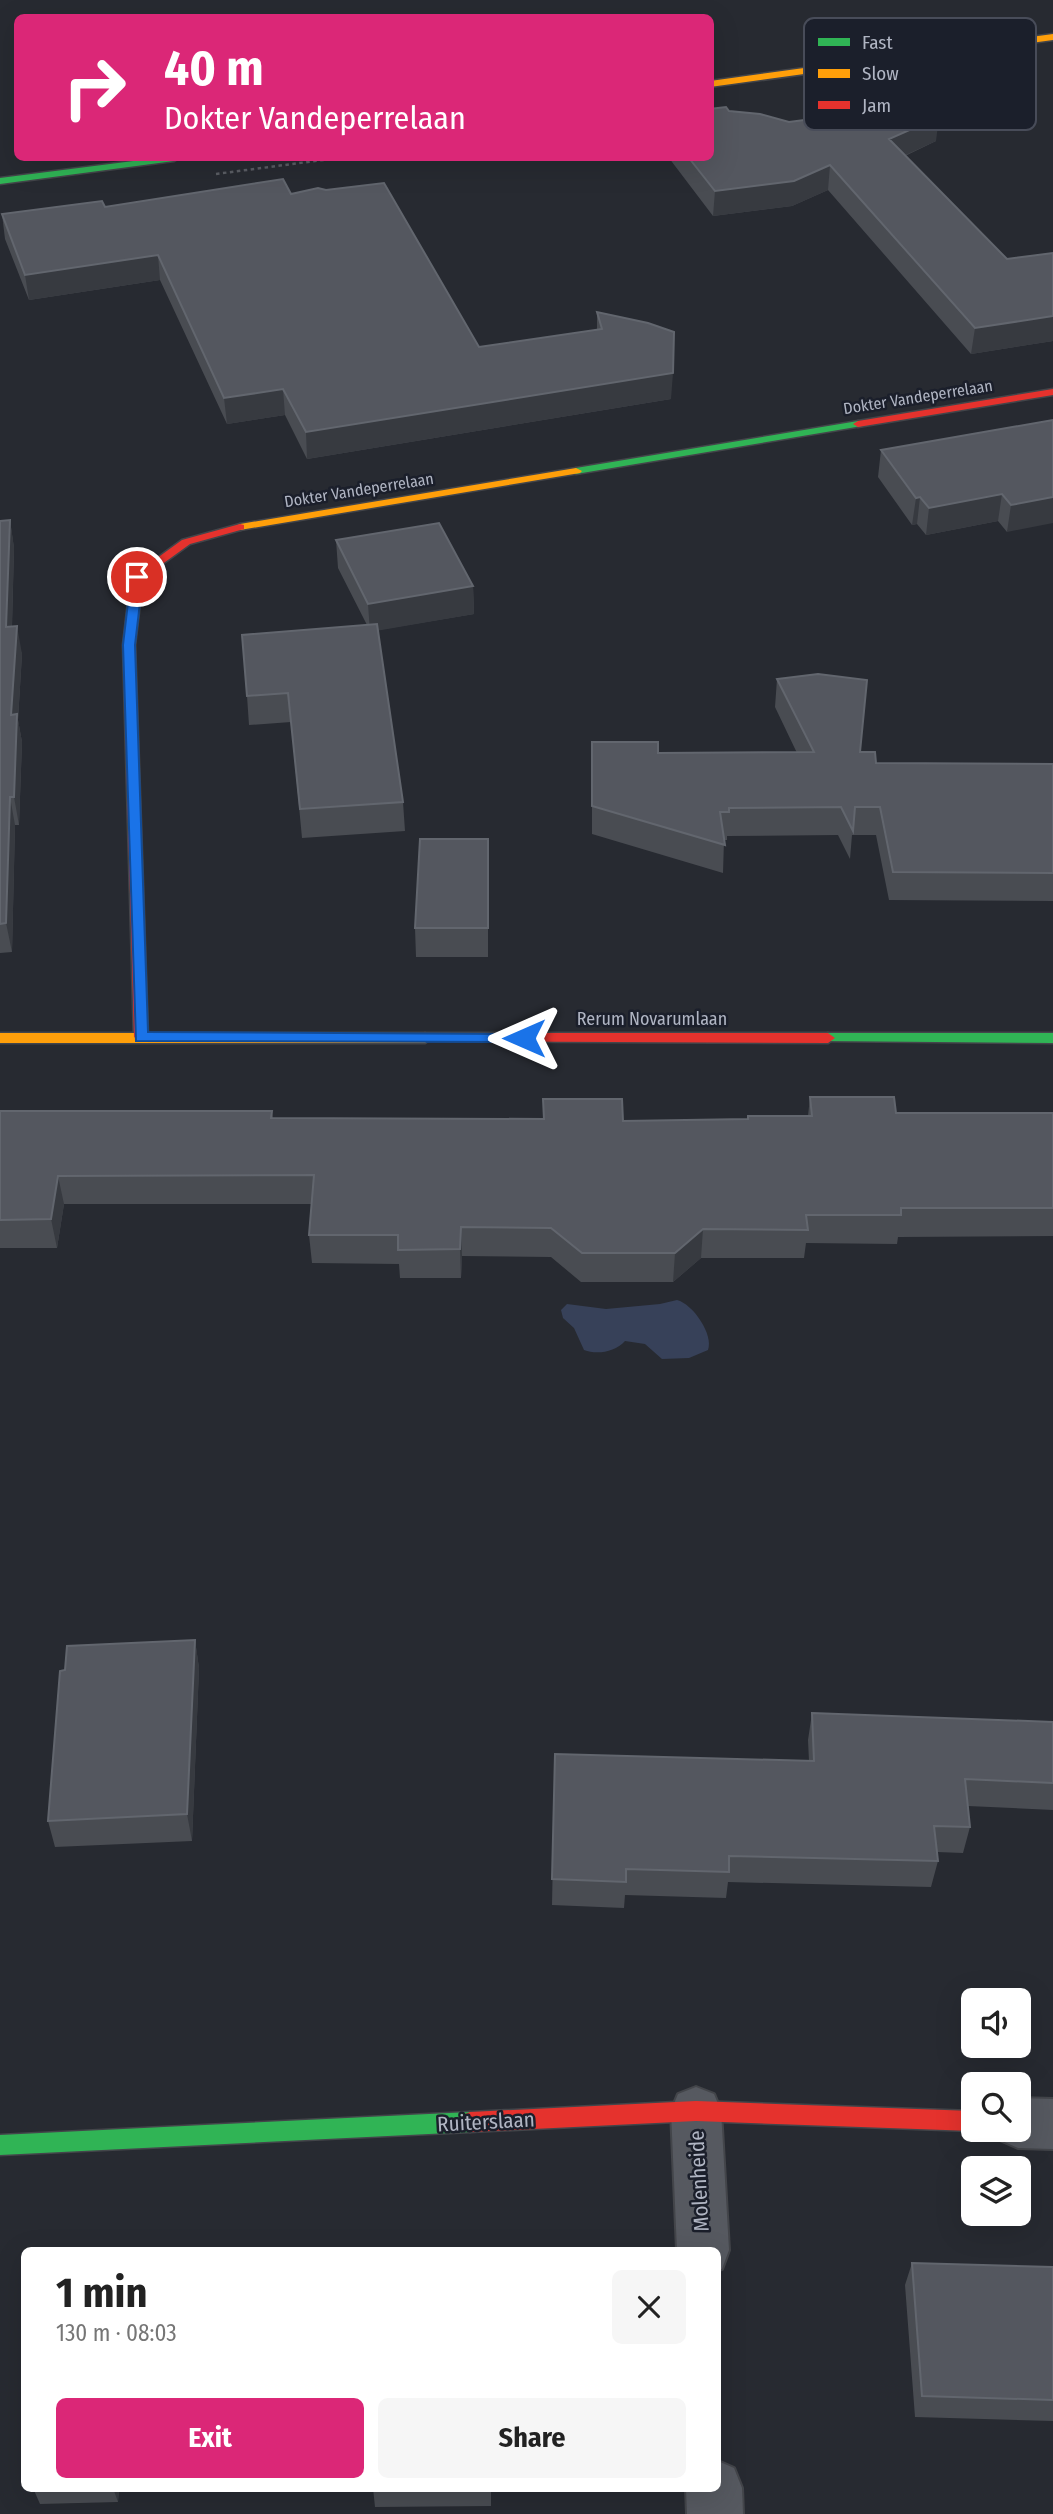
<!DOCTYPE html>
<html lang="en">
<head>
<meta charset="utf-8">
<style>
  body { margin:0; font-family:"Fira Sans Condensed",sans-serif; background:#f6f6f6; color:#222; height:100vh; display:flex; flex-direction:column; font-size:26px; white-space:nowrap }
  * { box-sizing:border-box; margin:0 }
  p { font-size:23px; color:#767676 }
  .icon { flex:none; width:38px; height:38px; fill:none; stroke:currentColor; stroke-width:2; stroke-linecap:round; stroke-linejoin:round }
  .map { position:relative; flex:1; overflow:hidden }
  .drawer { position:absolute; left:21px; top:2247px; width:700px; height:245px; display:flex; flex-direction:column; background:#fff; border-radius:10px; box-shadow:0 7px 28px #0002 }
  .drawer>* { flex:none }
  .hud { position:absolute; left:14px; top:14px; width:700px; height:147px; border-radius:10px; box-shadow:0 7px 28px #0002; background:#db2777; color:#fff; overflow:hidden }
  .buttons { position:absolute; left:961px; top:1988px; display:grid; gap:14px }
  .buttons a { display:grid; place-items:center; width:70px; height:70px; border-radius:10px; background:#fff; box-shadow:0 7px 28px #0002; font-size:35px }
  .pin { position:absolute; display:grid; place-items:center; width:60px; height:60px; color:#fff; margin:-30px; border:4px solid #fff; border-radius:50%; box-shadow:0 2px 7px #0007 }
  .me { position:absolute; width:77px; margin:-38px; rotate:270deg; stroke-linejoin:round; filter:drop-shadow(0 0 5px #0008) }
  .turn { display:flex; align-items:center; gap:24px; height:147px; padding:0 35px; font-size:32px }
  .turn .icon { width:91px; height:91px; stroke-width:2.5 }
  .turn b { display:block; font-size:49px; line-height:60px }
  .round { display:grid; place-items:center; flex:none; width:74px; height:74px; border-radius:10px; background:#f6f6f6 }
  .head { display:flex; align-items:center; justify-content:space-between; height:119px; padding:0 35px }
  h1 { font-size:42px; font-weight:700; line-height:52px }
  .button { display:flex; gap:14px; margin-top:auto; padding:14px 35px }
  .button a { flex:1; height:80px; border-radius:10px; background:#db2777; color:#fff; font-size:28px; font-weight:700; line-height:80px; text-align:center }
  .button a+a { background:#f6f6f6; color:#222 }
  .map>svg:first-child { display:block }
  .water { fill:#374159 }
  .lines { fill:none; stroke-linecap:round; stroke-linejoin:round }
  .street-casing { stroke:#43454a; stroke-width:4 }
  .fast-casing { stroke:#43454a; stroke-width:3 }
  .slow-casing { stroke:#43454a; stroke-width:3 }
  .jam-casing { stroke:#43454a; stroke-width:3 }
  .path { stroke:#5a5d64; stroke-width:2.5; stroke-dasharray:3.5 3.5; stroke-linecap:butt }
  .street { fill:#565960; fill-rule:evenodd }
  .fast { fill:#30b455; fill-rule:evenodd }
  .slow { fill:#ff9f0a; fill-rule:evenodd }
  .jam { fill:#e5322d; fill-rule:evenodd }
  .wall { fill:#494c52 }
  .shaded-wall { fill:#373a40 }
  .building { fill:#54575f; stroke:#62666e; stroke-width:2 }
  .route { fill:#1a73e8; stroke:#114b97; stroke-width:2 }
  .labels { text-anchor:middle; dominant-baseline:central; stroke-width:5; stroke-linejoin:round; paint-order:stroke }
  .far-street-label { font-size:16px; fill:#b0b5c3; stroke:#1b1f2b }
  .street-label { font-size:18px; fill:#b0b5c3; stroke:#1b1f2b }
  .near-street-label { font-size:21px; fill:#b0b5c3; stroke:#1b1f2b }
  .key { fill:#1b1f2b; stroke:#484c59; stroke-width:2 }
  .key-label { font-size:19px; fill:#b0b5c3 }
</style>
</head>
<body>
<div class="map">
<svg width="1053" height="2514" viewBox="0 0 1053 2514">
  <rect width="100%" height="100%" fill="#272a31"/>
  <!-- water -->
  <path class="water" d="M 677,1300 C 693,1304 714,1335 708,1350 L 689,1358 L 662,1359 L 645,1344 L 625,1341 C 615,1352 597,1355 584,1350 L 574,1328 L 563,1318 L 561,1310 L 567,1304 L 606,1309 L 660,1304 Z"/>
  <g class="lines">
    <defs>
      <path id="street" d="M 696,2087 L 714,2094 L 721,2111 L 729,2250 L 722,2269 L 718,2270 L 718,2250 L 677,2250 L 671,2111 L 678,2094 Z
        M 1018,2098 L 1053,2099 L 1053,2149 L 1018,2148 L 1000,2140 L 995,2130 L 1018,2130 Z
        M 718,2461 L 734,2468 L 742,2488 L 743,2514 L 687,2514 L 686,2488 L 718,2488 Z"/>
      <path id="fast" d="M 157,158 L 179,158 L 174,161 L 0,184 L 0,178 Z
        M 858,421 L 863,424 L 862,426 L 576,474 L 570,471 L 576,468 Z
        M 828,1033 L 1053,1033 L 1053,1043 L 823,1041 L 821,1038 L 823,1035 Z
        M 470,2112 L 477,2115 L 480,2122 L 477,2129 L 470,2132 L 0,2155 L 0,2135 Z"/>
      <path id="slow" d="M 1053,34 L 1053,40 L 710,87 L 710,81 Z
        M 576,468 L 582,471 L 580,473 L 240,530 L 234,527 L 240,524 Z
        M 0,1033 L 425,1033 L 432,1038 L 425,1043 L 0,1043 Z"/>
      <path id="jam" d="M 1053,389 L 1053,395 L 858,427 L 853,424 L 858,421 Z
        M 240,524 L 244,525 L 244,529 L 190,544 L 143,578 L 135,645 L 148,1037 L 141,1042 L 134,1037 L 123,645 L 131,577 L 182,540 Z
        M 425,1033 L 828,1033 L 835,1038 L 828,1043 L 420,1041 L 418,1038 Z
        M 696,2101 L 973,2111 L 973,2130 L 976,2130 L 973,2131 L 696,2121 L 470,2132 L 463,2129 L 460,2122 L 463,2115 L 470,2112 Z"/>
    </defs>
    <!-- street casing -->
    <use href="#street" class="street-casing"/>
    <!-- fast casing -->
    <use href="#fast" class="fast-casing"/>
    <!-- slow casing -->
    <use href="#slow" class="slow-casing"/>
    <!-- jam casing -->
    <use href="#jam" class="jam-casing"/>
    <!-- path -->
    <path class="path" d="M 216,174 L 338,158"/>
    <!-- street -->
    <use href="#street" class="street"/>
    <!-- fast -->
    <use href="#fast" class="fast"/>
    <!-- slow -->
    <use href="#slow" class="slow"/>
    <!-- jam -->
    <use href="#jam" class="jam"/>
  </g>
  <!-- wall -->
  <path class="wall" d="M 729,111 L 789,122 L 936,141 L 905,156 L 1007,259 L 1053,253 L 1053,341 L 971,354 L 828,190 L 792,206 L 713,216 L 669,158 L 710,158 Z
    M 291,194 L 479,347 L 597,330 L 597,312 L 671,399 L 307,459 L 285,415 L 227,424 L 160,280 L 29,300 L 5,239 L 2,214 Z
    M 1053,420 L 1007,532 L 998,521 L 926,535 L 917,524 L 912,525 L 878,477 L 881,450 Z
    M 10,520 L 14,548 L 12,627 L 22,654 L 18,720 L 22,742 L 19,825 L 15,825 L 12,952 L 0,953 L 0,521 Z
    M 336,540 L 473,586 L 474,614 L 378,630 L 403,802 L 405,831 L 302,838 L 291,722 L 249,725 L 247,696 L 367,625 L 338,568 Z
    M 777,679 L 860,752 L 876,763 L 1053,764 L 1053,901 L 889,900 L 876,835 L 852,835 L 850,859 L 838,835 L 727,836 L 727,840 L 724,840 L 723,873 L 592,834 L 592,742 L 658,753 L 797,753 L 775,707 Z
    M 488,839 L 488,957 L 416,957 L 415,928 Z
    M 810,1097 L 896,1113 L 1053,1113 L 1053,1236 L 898,1237 L 897,1244 L 806,1243 L 804,1258 L 701,1258 L 673,1282 L 581,1282 L 551,1257 L 462,1256 L 461,1278 L 400,1278 L 399,1264 L 312,1263 L 309,1235 L 312,1204 L 64,1204 L 57,1248 L 0,1248 L 0,1111 L 272,1111 L 273,1118 L 543,1119 L 543,1099 L 623,1121 L 748,1119 L 808,1116 Z
    M 195,1640 L 199,1668 L 192,1841 L 55,1847 L 48,1821 Z
    M 812,1713 L 1053,1722 L 1053,1810 L 968,1806 L 970,1827 L 963,1853 L 937,1852 L 938,1861 L 931,1887 L 728,1882 L 726,1898 L 625,1895 L 624,1908 L 552,1905 L 555,1754 L 809,1761 L 808,1740 Z
    M 912,2263 L 1053,2267 L 1053,2421 L 915,2417 L 905,2285 Z
    M 33,2488 L 119,2488 L 118,2502 L 40,2504 Z
    M 373,2488 L 491,2488 L 491,2506 L 375,2507 Z"/>
  <!-- shaded-wall -->
  <path class="shaded-wall" d="M 939,117 L 936,141 L 886,164 L 889,139 Z
    M 830,165 L 828,190 L 792,206 L 713,216 L 715,191 Z
    M 158,255 L 160,280 L 29,300 L 25,275 Z
    M 1053,316 L 1053,341 L 971,354 L 975,328 Z
    M 673,373 L 671,399 L 307,459 L 306,432 Z
    M 283,389 L 285,415 L 227,424 L 224,398 Z
    M 1002,494 L 998,521 L 926,535 L 929,508 Z
    M 920,497 L 917,524 L 912,525 L 916,498 Z
    M 1053,497 L 1053,523 L 1007,532 L 1011,505 Z
    M 10,520 L 14,548 L 11,655 L 6,627 Z
    M 473,586 L 474,614 L 370,632 L 368,604 Z
    M 17,626 L 22,654 L 18,720 L 22,742 L 19,825 L 14,797 L 11,715 Z
    M 10,797 L 15,825 L 12,952 L 6,923 Z
    M 58,1176 L 64,1204 L 57,1248 L 51,1219 Z
    M 461,1227 L 462,1256 L 461,1278 L 460,1249 Z
    M 703,1229 L 701,1258 L 673,1282 L 675,1253 Z
    M 195,1640 L 199,1668 L 192,1841 L 187,1814 Z
    M 113,2488 L 119,2488 L 118,2502 Z"/>
  <!-- building -->
  <path class="building" d="M 935,103 L 939,117 L 889,139 L 1007,259 L 1053,253 L 1053,316 L 975,328 L 830,165 L 794,181 L 715,191 L 689,158 L 710,158 L 710,109 L 726,107 L 729,111 L 760,114 L 789,122 Z
    M 283,179 L 291,194 L 318,188 L 326,190 L 384,183 L 479,347 L 602,329 L 597,312 L 648,323 L 674,332 L 673,373 L 306,432 L 283,389 L 224,398 L 158,255 L 25,275 L 2,214 L 102,201 L 105,207 Z
    M 1053,420 L 1053,497 L 1011,505 L 1002,494 L 929,508 L 920,497 L 916,498 L 881,450 Z
    M 10,520 L 6,627 L 17,626 L 11,715 L 17,714 L 14,797 L 10,797 L 6,923 L 0,924 L 0,521 Z
    M 439,523 L 473,586 L 368,604 L 336,540 Z
    M 377,624 L 403,802 L 300,809 L 288,693 L 247,696 L 242,635 Z
    M 818,674 L 867,680 L 860,752 L 875,752 L 876,763 L 1053,764 L 1053,873 L 893,872 L 880,807 L 855,807 L 853,831 L 841,807 L 729,808 L 729,812 L 720,812 L 725,845 L 592,806 L 592,742 L 658,742 L 658,753 L 814,752 L 777,679 Z
    M 420,839 L 488,839 L 488,928 L 415,928 Z
    M 810,1097 L 894,1097 L 896,1113 L 1053,1113 L 1053,1208 L 901,1208 L 901,1215 L 806,1215 L 808,1230 L 703,1229 L 675,1253 L 582,1253 L 551,1228 L 461,1227 L 460,1249 L 398,1250 L 398,1235 L 309,1235 L 314,1175 L 58,1176 L 51,1219 L 0,1220 L 0,1111 L 272,1111 L 271,1118 L 544,1119 L 543,1099 L 622,1099 L 623,1121 L 748,1119 L 748,1116 L 812,1116 Z
    M 195,1640 L 187,1814 L 48,1821 L 60,1671 L 65,1670 L 67,1646 Z
    M 812,1713 L 1053,1722 L 1053,1783 L 965,1779 L 970,1827 L 934,1826 L 938,1861 L 729,1856 L 729,1872 L 626,1869 L 626,1882 L 552,1879 L 555,1754 L 814,1761 Z
    M 912,2263 L 1053,2267 L 1053,2400 L 922,2396 Z"/>
  <!-- route -->
  <path class="route" d="M 137,574 L 143,577 L 135,645 L 148,1032 L 524,1034 L 531,1038 L 529,1042 L 136,1041 L 123,645 L 131,577 Z"/>
  <g class="labels">
    <!-- far-street labels -->
    <g class="far-street-label">
      <text transform="translate(918 397) rotate(-9)">Dokter Vandeperrelaan</text>
      <text transform="translate(359 490) rotate(-9)">Dokter Vandeperrelaan</text>
    </g>
    <!-- street labels -->
    <g class="street-label">
      <text x="652" y="1019">Rerum Novarumlaan</text>
    </g>
    <!-- near-street labels -->
    <g class="near-street-label">
      <text transform="translate(486 2122) rotate(-3)">Ruiterslaan</text>
      <text transform="translate(699 2181) rotate(-93)">Molenheide</text>
    </g>
  </g>
  <!-- legend -->
  <rect x="804" y="18" width="232" height="112" rx="10" class="key"/>
  <rect x="818" y="38" width="32" height="8" fill="#30b455"/>
  <rect x="818" y="69" width="32" height="9" fill="#ff9f0a"/>
  <rect x="818" y="101" width="32" height="8" fill="#e5322d"/>
  <g class="key-label">
    <text x="862" y="49">Fast</text>
    <text x="862" y="80">Slow</text>
    <text x="862" y="112">Jam</text>
  </g>
</svg>
<div class="buttons">
<a><svg class="icon" aria-label="sound" viewBox="0 0 24 24"><path d="M4 9h4l5-4v14l-5-4H4zM17 9q2 3 0 6"/></svg></a>
<a><svg class="icon" aria-label="search" viewBox="0 0 24 24"><circle cx="10" cy="10" r="6"/><path d="M15 15l6 6"/></svg></a>
<a><svg class="icon" aria-label="layers" viewBox="0 0 24 24"><path d="M12 4l9 5-9 5-9-5zM3 14l9 5 9-5"/></svg></a>
</div>
<div class="pin" style="left:137px;top:577px;background:#d93025"><svg class="icon" aria-label="arrive" viewBox="0 0 24 24"><path d="M6 21V4h12l-3 4 3 4H6"/></svg></div>
<svg class="me" style="left:524px;top:1038px" viewBox="-20 -20 40 40"><path d="M0-17L14 15 0 8-14 15z" fill="#1a73e8" stroke="#fff" stroke-width="4"/></svg>
<div class="hud">
<div class="turn"><svg class="icon" aria-label="right" viewBox="0 0 24 24"><path d="M7 20v-9h11M14 6l5 5-5 5"/></svg><div><b>40 m</b>Dokter Vandeperrelaan</div></div>
</div>
<section class="drawer">
<div class="head"><div><h1>1 min</h1><p>130 m · 08:03</p></div><a class="round"><svg class="icon" aria-label="close" viewBox="0 0 24 24"><path d="M6 6l12 12M18 6L6 18"/></svg></a></div>
<div class="button"><a>Exit</a><a>Share</a></div>
</section>
</div>
</body>
</html>
